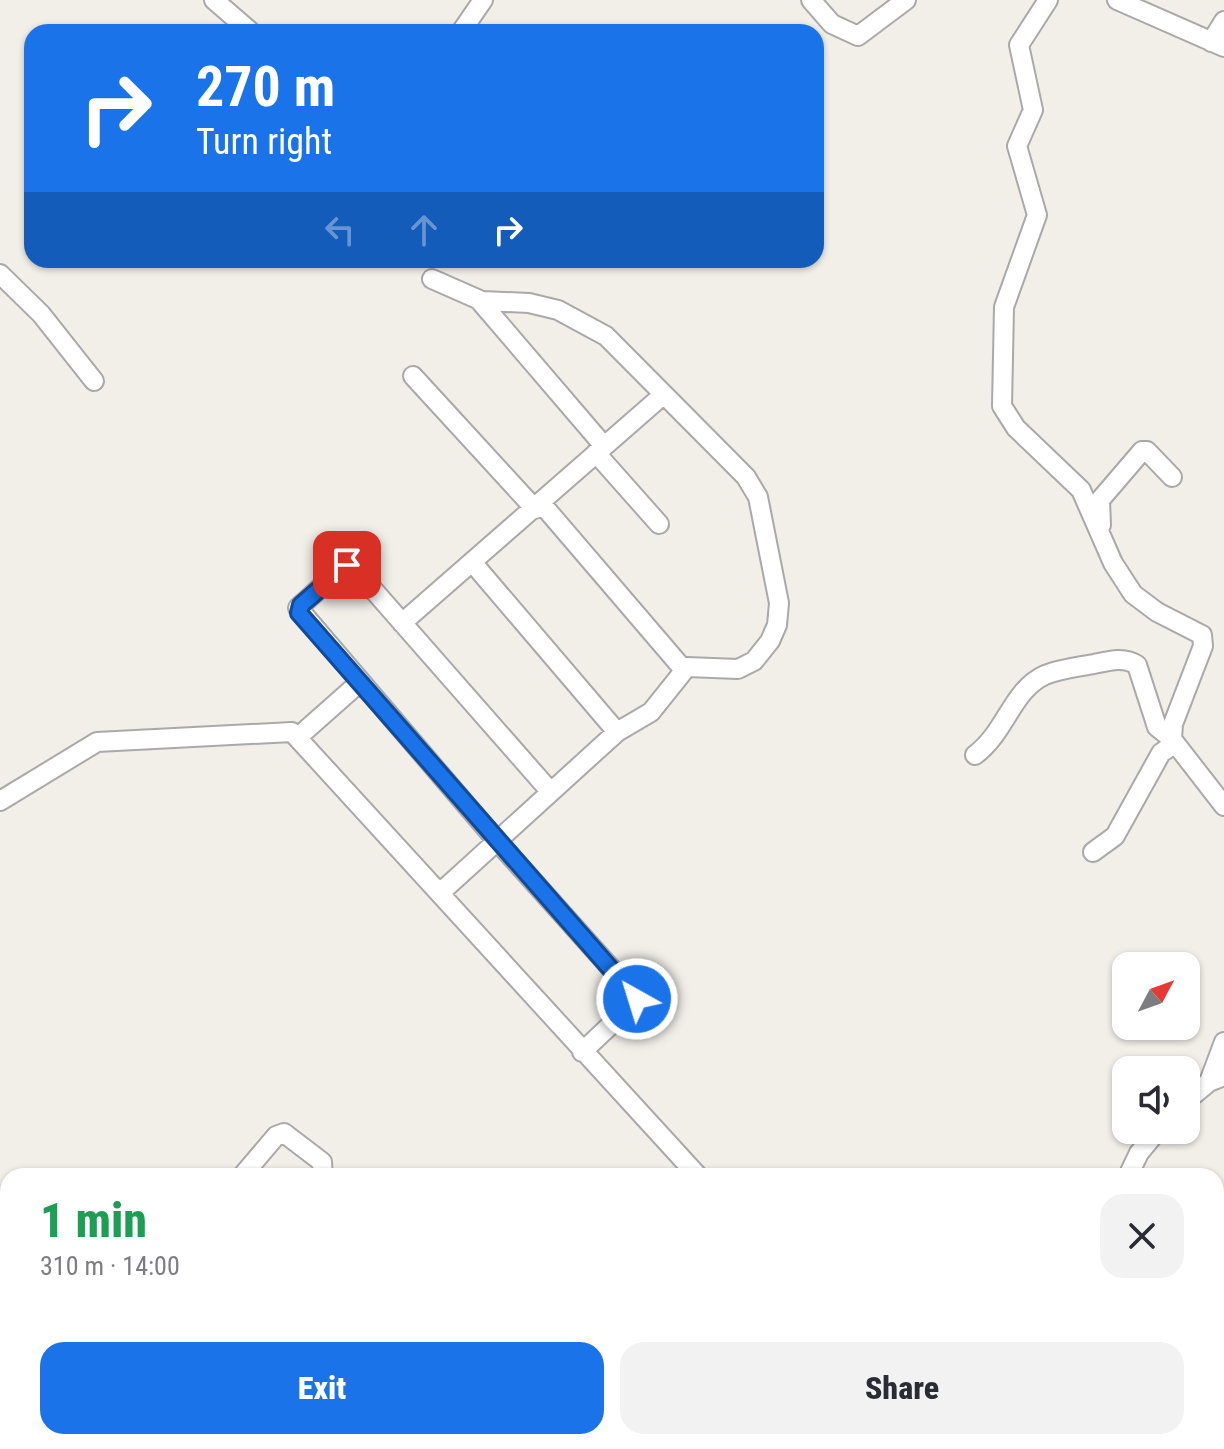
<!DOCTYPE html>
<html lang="en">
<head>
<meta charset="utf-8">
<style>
  body { margin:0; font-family:"Roboto Condensed",sans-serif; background:#f2f2f3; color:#2b2b33; height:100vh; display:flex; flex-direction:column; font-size:30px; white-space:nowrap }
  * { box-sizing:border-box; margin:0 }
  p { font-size:26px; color:#7c7c81 }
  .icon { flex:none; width:44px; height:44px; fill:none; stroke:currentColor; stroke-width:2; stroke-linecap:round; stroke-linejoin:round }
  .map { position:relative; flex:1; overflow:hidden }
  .drawer { position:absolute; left:0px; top:1168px; width:1224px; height:282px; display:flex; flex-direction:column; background:#fff; border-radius:24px 24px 0 0; box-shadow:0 2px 6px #0004 }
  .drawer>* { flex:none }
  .hud { position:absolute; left:24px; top:24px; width:800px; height:244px; border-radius:24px; box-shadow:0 2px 6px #0004; background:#1a73e8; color:#fff; overflow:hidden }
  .needle { width:52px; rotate:49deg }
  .controls { position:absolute; left:1112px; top:952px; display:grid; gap:16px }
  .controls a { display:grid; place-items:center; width:88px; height:88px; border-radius:16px; background:#fff; box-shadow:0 2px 6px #0004; font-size:40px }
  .pin { position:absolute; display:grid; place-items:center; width:68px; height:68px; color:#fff; margin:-34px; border-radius:16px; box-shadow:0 4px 12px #0006 }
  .me { position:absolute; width:88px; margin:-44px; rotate:321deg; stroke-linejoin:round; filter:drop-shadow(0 0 6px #0008) }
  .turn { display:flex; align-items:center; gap:28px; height:168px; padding:0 40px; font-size:36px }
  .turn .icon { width:104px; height:104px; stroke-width:2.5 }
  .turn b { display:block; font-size:56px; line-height:68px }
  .lanes { display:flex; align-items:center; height:76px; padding:0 40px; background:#0003; justify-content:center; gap:40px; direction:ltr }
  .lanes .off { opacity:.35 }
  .round { display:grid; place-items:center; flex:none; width:84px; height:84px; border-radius:24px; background:#f2f2f3 }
  .headline { display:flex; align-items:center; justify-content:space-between; height:136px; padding:0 40px }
  h1 { font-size:48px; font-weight:800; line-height:60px; color:#1e9e55 }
  .primary-button { display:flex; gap:16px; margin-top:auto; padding:16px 40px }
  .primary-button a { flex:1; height:92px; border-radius:24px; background:#1a73e8; color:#fff; font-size:32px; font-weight:800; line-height:92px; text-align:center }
  .primary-button a+a { background:#f2f2f3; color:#2b2b33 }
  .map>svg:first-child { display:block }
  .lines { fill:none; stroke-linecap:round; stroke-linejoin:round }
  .minor-casing { stroke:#a9a9a9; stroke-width:22 }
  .minor { stroke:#fff; stroke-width:18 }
  .route-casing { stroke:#114b97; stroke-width:20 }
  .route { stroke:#1a73e8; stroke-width:14 }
</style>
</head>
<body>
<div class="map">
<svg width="1224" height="1449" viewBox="0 0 1224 1449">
  <rect width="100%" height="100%" fill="#f2efe9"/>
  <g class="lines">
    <defs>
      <path id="minor" d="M 214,0 L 251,32
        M 811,0 L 832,24 L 858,36 L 906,0
        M 1048,0 L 1019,45 L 1033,110 L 1017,146 L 1037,215 L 1004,307 L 1002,406 L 1016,428 L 1081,490 L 1113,563 L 1133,594 L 1157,612 L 1202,635 L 1203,646 L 1173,724 L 1172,739 L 1224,806
        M 1117,0 L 1224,47
        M 461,32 L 483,0
        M 1211,42 L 1224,21
        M 0,274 L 41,314 L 94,381
        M 432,279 L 482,301 L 529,303 L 558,310 L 606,336 L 746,477 L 758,497 L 779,603 L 777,625 L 770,641 L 754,661 L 738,669 L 687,667 L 651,712 L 617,732 L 441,892
        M 479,300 L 604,446
        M 413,376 L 535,509
        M 596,453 L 659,524
        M 541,503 L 684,670
        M 1101,525 L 1100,500 L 1142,451 L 1147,451 L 1172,477
        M 472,562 L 617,732
        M 402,623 L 663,395
        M 298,737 L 359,683
        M 975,755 C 1006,732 1012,690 1045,675 C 1060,669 1078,667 1094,664 C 1108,661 1124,656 1137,665 L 1157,727 L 1172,739
        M 549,790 L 355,569 L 342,568 L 298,608 L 497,841 L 635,995 L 634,1003 L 582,1052
        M 0,801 L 97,742 L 292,732 L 698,1176
        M 1093,852 L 1115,836 L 1161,753 L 1174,744
        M 1209,1082 L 1224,1042
        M 1186,1101 L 1209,1082 L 1224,1076
        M 242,1176 L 276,1136 L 284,1133 L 322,1162 L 323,1176
        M 1128,1176 L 1139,1153 L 1158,1130
        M 1216,1437 L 1224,1443
        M 512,1442 L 519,1449
        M 725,1449 L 733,1442
        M 1099,1449 L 1102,1442"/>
    </defs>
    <!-- minor casing -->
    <use href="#minor" class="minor-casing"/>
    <!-- minor -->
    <use href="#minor" class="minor"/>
  </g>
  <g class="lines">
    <defs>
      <path id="route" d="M 347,565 L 301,605 L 299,613 L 637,999"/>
    </defs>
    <!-- route casing -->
    <use href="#route" class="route-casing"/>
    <!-- route -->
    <use href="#route" class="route"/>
  </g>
</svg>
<div class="controls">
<a><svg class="needle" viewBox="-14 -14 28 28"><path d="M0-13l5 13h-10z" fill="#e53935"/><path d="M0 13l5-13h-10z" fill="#7c7c81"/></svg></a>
<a><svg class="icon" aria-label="sound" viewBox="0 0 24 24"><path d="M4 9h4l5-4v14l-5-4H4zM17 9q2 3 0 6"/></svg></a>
</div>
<div class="pin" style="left:347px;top:565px;background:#d93025"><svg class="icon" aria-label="arrive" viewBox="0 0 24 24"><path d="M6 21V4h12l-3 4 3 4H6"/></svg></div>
<svg class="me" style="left:637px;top:999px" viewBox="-20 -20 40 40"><circle r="17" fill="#1a73e8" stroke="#fff" stroke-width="3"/><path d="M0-11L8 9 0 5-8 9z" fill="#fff"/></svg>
<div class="hud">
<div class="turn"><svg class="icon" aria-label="right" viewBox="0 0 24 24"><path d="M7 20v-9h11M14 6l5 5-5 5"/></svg><div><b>270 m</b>Turn right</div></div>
<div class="lanes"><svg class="icon off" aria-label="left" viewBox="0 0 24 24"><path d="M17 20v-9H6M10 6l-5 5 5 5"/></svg><svg class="icon off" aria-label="ahead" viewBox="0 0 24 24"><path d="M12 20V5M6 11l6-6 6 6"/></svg><svg class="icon" aria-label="right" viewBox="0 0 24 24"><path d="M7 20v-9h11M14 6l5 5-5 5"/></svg></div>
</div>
<section class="drawer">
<div class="headline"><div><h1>1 min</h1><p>310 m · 14:00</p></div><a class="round"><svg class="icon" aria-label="close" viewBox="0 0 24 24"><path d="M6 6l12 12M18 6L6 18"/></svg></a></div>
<div class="primary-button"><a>Exit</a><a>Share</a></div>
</section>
</div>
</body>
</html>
